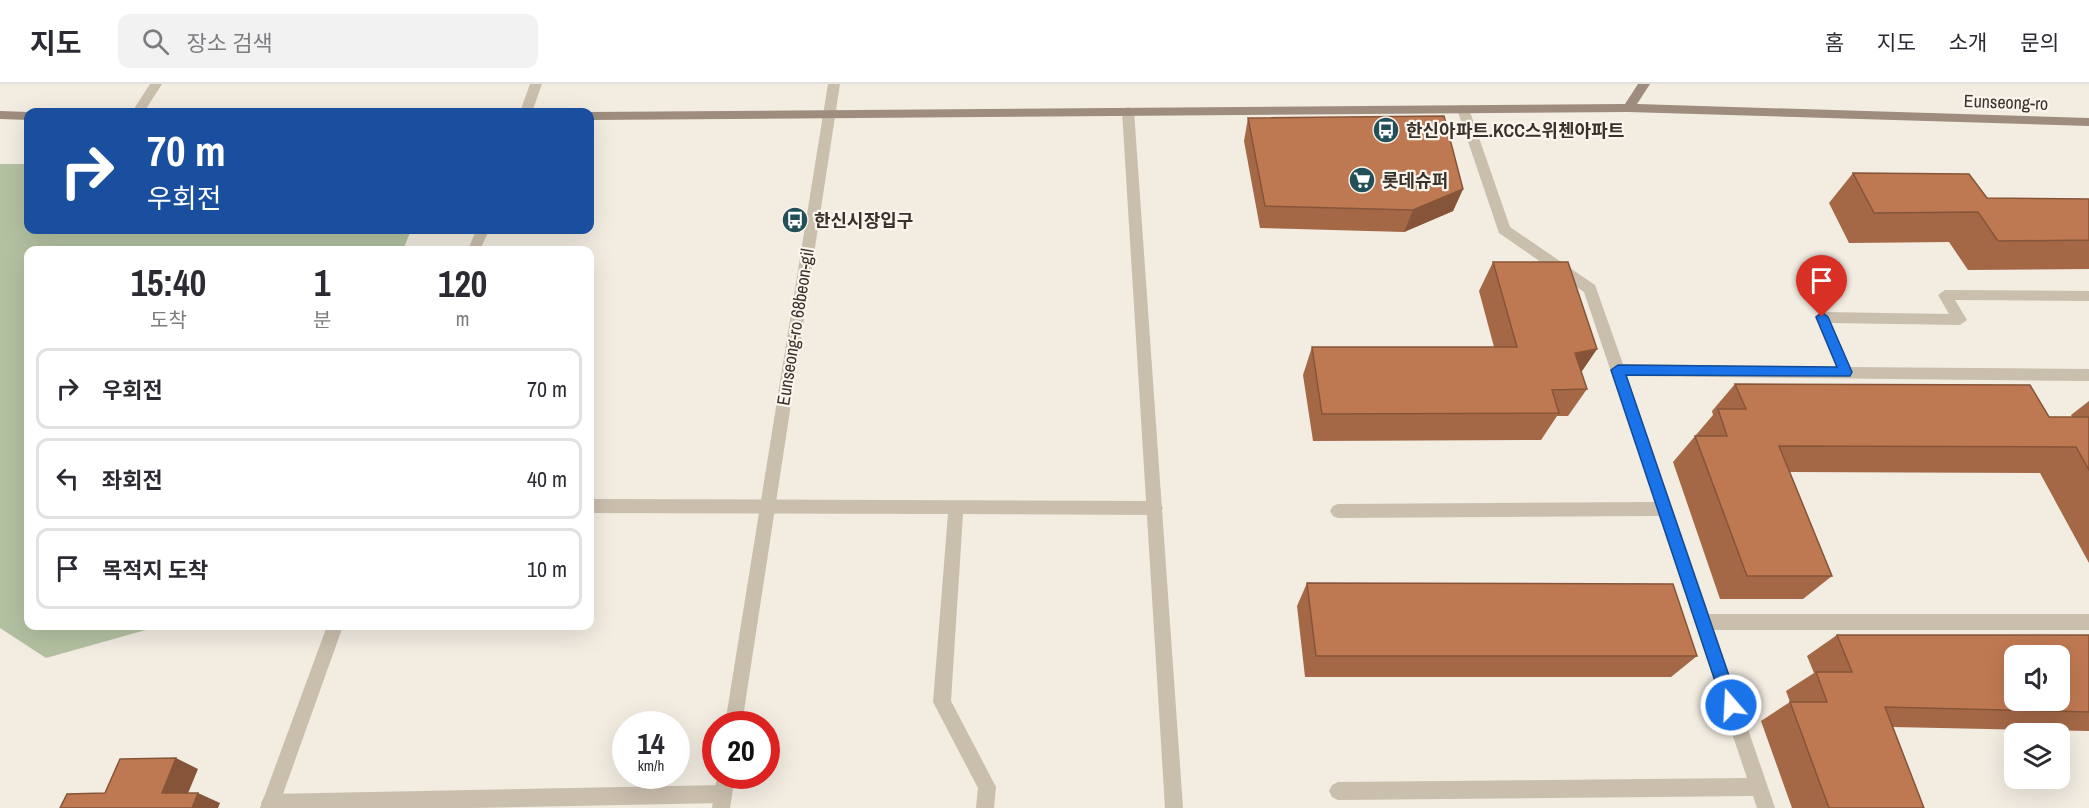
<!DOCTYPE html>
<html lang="ko">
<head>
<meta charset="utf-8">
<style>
  body { margin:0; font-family:"Archivo Narrow","Noto Sans KR",sans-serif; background:#f2f2f3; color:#2b2b33; height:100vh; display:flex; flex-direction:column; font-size:22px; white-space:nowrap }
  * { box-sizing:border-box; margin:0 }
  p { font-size:20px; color:#7c7c81 }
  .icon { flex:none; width:33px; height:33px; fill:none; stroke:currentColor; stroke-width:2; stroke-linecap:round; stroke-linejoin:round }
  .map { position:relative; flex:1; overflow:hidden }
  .side { position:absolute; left:24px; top:162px; width:570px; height:384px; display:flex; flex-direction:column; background:#fff; border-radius:12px; box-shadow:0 6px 24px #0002 }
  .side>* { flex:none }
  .guide { position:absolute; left:24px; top:24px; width:570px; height:126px; border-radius:12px; box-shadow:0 6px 24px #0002; background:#1a4fa0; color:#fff; overflow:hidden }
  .controls { position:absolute; left:2004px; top:561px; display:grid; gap:12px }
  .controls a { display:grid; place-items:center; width:66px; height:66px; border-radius:12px; background:#fff; box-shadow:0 6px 24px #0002; font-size:30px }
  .speed { position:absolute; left:612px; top:627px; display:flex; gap:12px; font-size:30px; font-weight:700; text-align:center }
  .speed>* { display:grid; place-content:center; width:78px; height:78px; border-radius:50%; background:#fff; box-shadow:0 6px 24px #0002; line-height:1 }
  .speed small { font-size:15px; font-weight:400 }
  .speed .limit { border:9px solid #d22; background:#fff; color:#111 }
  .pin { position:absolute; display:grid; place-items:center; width:51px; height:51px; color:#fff; margin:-62px -26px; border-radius:50% 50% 50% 0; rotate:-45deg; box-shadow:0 0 6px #0007 }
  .pin .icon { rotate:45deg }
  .me { position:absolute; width:66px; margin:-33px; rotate:341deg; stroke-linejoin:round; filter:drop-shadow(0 0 4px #0008) }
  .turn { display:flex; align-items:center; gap:21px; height:126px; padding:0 24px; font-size:27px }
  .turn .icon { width:78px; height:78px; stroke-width:2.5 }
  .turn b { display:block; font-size:42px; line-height:51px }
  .eta { display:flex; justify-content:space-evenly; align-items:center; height:102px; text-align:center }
  .eta b { font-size:36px; font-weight:800; line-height:42px }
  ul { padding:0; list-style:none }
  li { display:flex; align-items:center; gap:18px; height:81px; margin:0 12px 9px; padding:0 12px; border:3px solid #e1e1e2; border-radius:12px }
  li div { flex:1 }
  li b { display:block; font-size:22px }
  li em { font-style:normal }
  header { display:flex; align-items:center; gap:36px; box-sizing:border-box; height:84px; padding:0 30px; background:#fff; border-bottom:2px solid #e1e1e2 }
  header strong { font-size:28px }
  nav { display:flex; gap:33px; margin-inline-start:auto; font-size:21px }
  .search { width:420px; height:54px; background:#f2f2f3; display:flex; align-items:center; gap:15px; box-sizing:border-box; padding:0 21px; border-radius:12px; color:#7c7c81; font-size:22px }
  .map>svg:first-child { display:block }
  .green { fill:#b3c1a1 }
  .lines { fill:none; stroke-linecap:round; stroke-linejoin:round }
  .lane { fill:#cabead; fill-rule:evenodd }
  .street { fill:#cabead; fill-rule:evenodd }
  .secondary { fill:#9e8d7e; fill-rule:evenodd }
  .wall { fill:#a46847 }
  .shaded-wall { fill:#865539 }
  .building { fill:#bf7952; stroke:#865539; stroke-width:1.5; fill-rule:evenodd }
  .route { fill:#1a73e8; stroke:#114b97; stroke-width:1.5 }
  .labels { text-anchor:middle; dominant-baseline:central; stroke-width:4.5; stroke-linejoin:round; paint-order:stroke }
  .street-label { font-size:18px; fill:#39312b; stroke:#faf5ed }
  .poi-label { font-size:18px; font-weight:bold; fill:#39312b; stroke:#faf5ed; text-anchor:start }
</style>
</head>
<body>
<header>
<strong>지도</strong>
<div class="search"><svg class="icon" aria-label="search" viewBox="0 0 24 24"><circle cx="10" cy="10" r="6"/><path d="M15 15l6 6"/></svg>장소 검색</div>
<nav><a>홈</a><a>지도</a><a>소개</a><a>문의</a></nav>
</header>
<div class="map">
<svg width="2089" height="724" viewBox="0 0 2089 724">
  <rect width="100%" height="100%" fill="#f2ece1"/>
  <!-- green -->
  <path class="green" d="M 0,80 L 28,80 L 28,146 L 411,146 L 403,166 L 28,166 L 28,542 L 160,542 L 46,574 L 0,544 Z"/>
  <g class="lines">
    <!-- lane -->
    <path class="lane" d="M 150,0 L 162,0 L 144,28 L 132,28 Z
      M 530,0 L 542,0 L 532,28 L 520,28 Z
      M 1463,21 L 1469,25 L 1510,143 L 1595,201 L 1623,280 L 1836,283 L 1815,233 L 1822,228 L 1949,230 L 1938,211 L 1945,206 L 2089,207 L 2089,217 L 1955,216 L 1967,236 L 1960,241 L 1831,239 L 1850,283 L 2089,285 L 2089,297 L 1627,292 L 1709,530 L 2089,530 L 2089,546 L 1714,546 L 1775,724 L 1757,724 L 1753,712 L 1338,716 L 1332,713 L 1329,707 L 1332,701 L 1338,698 L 1747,694 L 1659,432 L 1338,434 L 1333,432 L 1330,427 L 1333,422 L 1338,420 L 1655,418 L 1584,208 L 1499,149 L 1457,25 Z
      M 590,415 L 1155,417 L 1160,419 L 1163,424 L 1160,429 L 1155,431 L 963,430 L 951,617 L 996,703 L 994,724 L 976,724 L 978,704 L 933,618 L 948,430 L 590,429 Z
      M 723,701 L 729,704 L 732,710 L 729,716 L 723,719 L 471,724 L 263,724 L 261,719 L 264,713 L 270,710 Z"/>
    <!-- street -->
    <path class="street" d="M 828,0 L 840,0 L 742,640 L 725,640 Z
      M 1128,23 L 1134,27 L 1183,724 L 1165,724 L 1122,27 Z
      M 476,146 L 489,146 L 480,166 L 468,166 Z
      M 327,542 L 343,542 L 278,724 L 260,724 Z
      M 717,692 L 735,692 L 730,724 L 712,724 Z"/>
    <!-- secondary -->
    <path class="secondary" d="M 1638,0 L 1650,0 L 1637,20 L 2089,34 L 2089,42 L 1628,28 L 590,36 L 588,28 L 1625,20 Z
      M 0,27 L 28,28 L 30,28 L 28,36 L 0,35 Z"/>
  </g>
  <!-- wall -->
  <path class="wall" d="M 1248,34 L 1463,105 L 1453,127 L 1404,148 L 1260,144 L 1244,57 Z
    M 1853,89 L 1987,114 L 2089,115 L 2089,185 L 1968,186 L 1949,158 L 1849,159 L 1829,119 Z
    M 1493,178 L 1597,265 L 1581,288 L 1587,305 L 1568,332 L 1557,332 L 1541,356 L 1313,357 L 1303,291 L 1312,263 L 1494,263 L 1479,207 Z
    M 1735,300 L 2049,333 L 2072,333 L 2071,331 L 2089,317 L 2089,479 L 2040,389 L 1790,388 L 1832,492 L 1803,515 L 1720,515 L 1673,378 L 1713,331 L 1712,327 Z
    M 1307,499 L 1697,572 L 1671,593 L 1305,593 L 1297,522 Z
    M 1837,551 L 2089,551 L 2089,647 L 1893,643 L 1924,724 L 1792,724 L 1761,637 L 1790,618 L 1786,607 L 1814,589 L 1807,572 Z"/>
  <!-- shaded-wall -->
  <path class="shaded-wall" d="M 1463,105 L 1453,127 L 1404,148 L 1413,126 Z
    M 1597,265 L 1578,293 L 1575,269 Z
    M 176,674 L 198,685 L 184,719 L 162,709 Z
    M 198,709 L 220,719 L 218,724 L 192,724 Z"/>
  <!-- building -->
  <path class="building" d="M 1444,32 L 1463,105 L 1413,126 L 1265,122 L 1248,34 Z
    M 1853,89 L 1969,90 L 1987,114 L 2089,115 L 2089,156 L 1998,157 L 1978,128 L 1874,129 Z
    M 1493,178 L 1568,178 L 1597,265 L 1575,269 L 1587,305 L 1552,306 L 1559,329 L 1322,330 L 1312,263 L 1517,263 Z
    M 1735,300 L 2030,301 L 2049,333 L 2089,333 L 2089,386 L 2076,363 L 1779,362 L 1832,492 L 1747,492 L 1695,352 L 1727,352 L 1718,325 L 1746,325 Z
    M 1307,499 L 1673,500 L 1697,572 L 1316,572 Z
    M 1837,551 L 2089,551 L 2089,628 L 1885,623 L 1924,724 L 1829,724 L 1790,618 L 1827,618 L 1816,588 L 1852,588 ZM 2014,572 L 2060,572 L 2060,616 L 2014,616 Z
    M 176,674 L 162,709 L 198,709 L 192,724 L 60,724 L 67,710 L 105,709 L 120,675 Z"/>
  <!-- route -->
  <path class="route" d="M 1822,228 L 1828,233 L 1852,288 L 1850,292 L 1626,291 L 1739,621 L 1736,626 L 1731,628 L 1725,626 L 1723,621 L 1611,286 L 1618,281 L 1837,283 L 1816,233 Z"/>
  <!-- icons -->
  <defs>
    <symbol id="bus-disc" viewBox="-11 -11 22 22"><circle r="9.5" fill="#234f58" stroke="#faf5ed"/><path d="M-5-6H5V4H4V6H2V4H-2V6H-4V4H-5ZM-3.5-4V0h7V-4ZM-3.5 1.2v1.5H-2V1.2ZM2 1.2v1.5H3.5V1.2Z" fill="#fff"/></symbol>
    <symbol id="supermarket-disc" viewBox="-11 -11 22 22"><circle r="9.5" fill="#234f58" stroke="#faf5ed"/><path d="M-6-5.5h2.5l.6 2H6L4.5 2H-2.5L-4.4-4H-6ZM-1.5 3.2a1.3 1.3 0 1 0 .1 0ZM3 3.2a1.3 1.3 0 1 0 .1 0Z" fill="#fff"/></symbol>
  </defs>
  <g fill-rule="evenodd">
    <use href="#bus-disc" x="1371" y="31" width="30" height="30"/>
    <use href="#supermarket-disc" x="1347" y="81" width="30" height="30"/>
    <use href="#bus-disc" x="780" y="121" width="30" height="30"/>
  </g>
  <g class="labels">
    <!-- street labels -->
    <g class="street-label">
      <text transform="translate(2006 18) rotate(2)">Eunseong-ro</text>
      <text transform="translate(795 243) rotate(-81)">Eunseong-ro 68beon-gil</text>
    </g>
    <!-- poi labels -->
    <g class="poi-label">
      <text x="1406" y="46">한신아파트.KCC스위첸아파트</text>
      <text x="1382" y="96">롯데슈퍼</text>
      <text x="814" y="136">한신시장입구</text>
    </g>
  </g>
</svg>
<div class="controls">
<a><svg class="icon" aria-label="sound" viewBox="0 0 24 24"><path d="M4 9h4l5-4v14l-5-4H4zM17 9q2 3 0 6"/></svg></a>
<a><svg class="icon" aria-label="layers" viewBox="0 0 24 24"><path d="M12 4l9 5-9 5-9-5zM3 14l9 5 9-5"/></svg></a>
</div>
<div class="speed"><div>14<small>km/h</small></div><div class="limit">20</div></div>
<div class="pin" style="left:1822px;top:233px;background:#d93025"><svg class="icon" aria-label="arrive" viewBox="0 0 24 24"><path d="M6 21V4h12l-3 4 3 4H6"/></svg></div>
<svg class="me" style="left:1731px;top:621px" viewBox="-20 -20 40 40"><circle r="17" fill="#1a73e8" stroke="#fff" stroke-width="3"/><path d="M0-11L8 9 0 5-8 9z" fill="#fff"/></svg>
<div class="guide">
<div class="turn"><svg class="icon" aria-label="right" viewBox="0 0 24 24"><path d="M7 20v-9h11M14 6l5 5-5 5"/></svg><div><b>70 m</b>우회전</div></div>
</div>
<section class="side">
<div class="eta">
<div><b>15:40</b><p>도착</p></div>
<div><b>1</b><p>분</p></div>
<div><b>120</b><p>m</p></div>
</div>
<ul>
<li><svg class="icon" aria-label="right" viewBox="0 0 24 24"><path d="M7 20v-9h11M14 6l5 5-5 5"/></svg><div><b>우회전</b></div><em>70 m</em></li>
<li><svg class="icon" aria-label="left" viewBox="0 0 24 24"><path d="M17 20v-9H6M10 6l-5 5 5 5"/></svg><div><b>좌회전</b></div><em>40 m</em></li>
<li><svg class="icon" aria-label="arrive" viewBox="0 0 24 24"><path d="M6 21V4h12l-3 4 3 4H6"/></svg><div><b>목적지 도착</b></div><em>10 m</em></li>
</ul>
</section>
</div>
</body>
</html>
